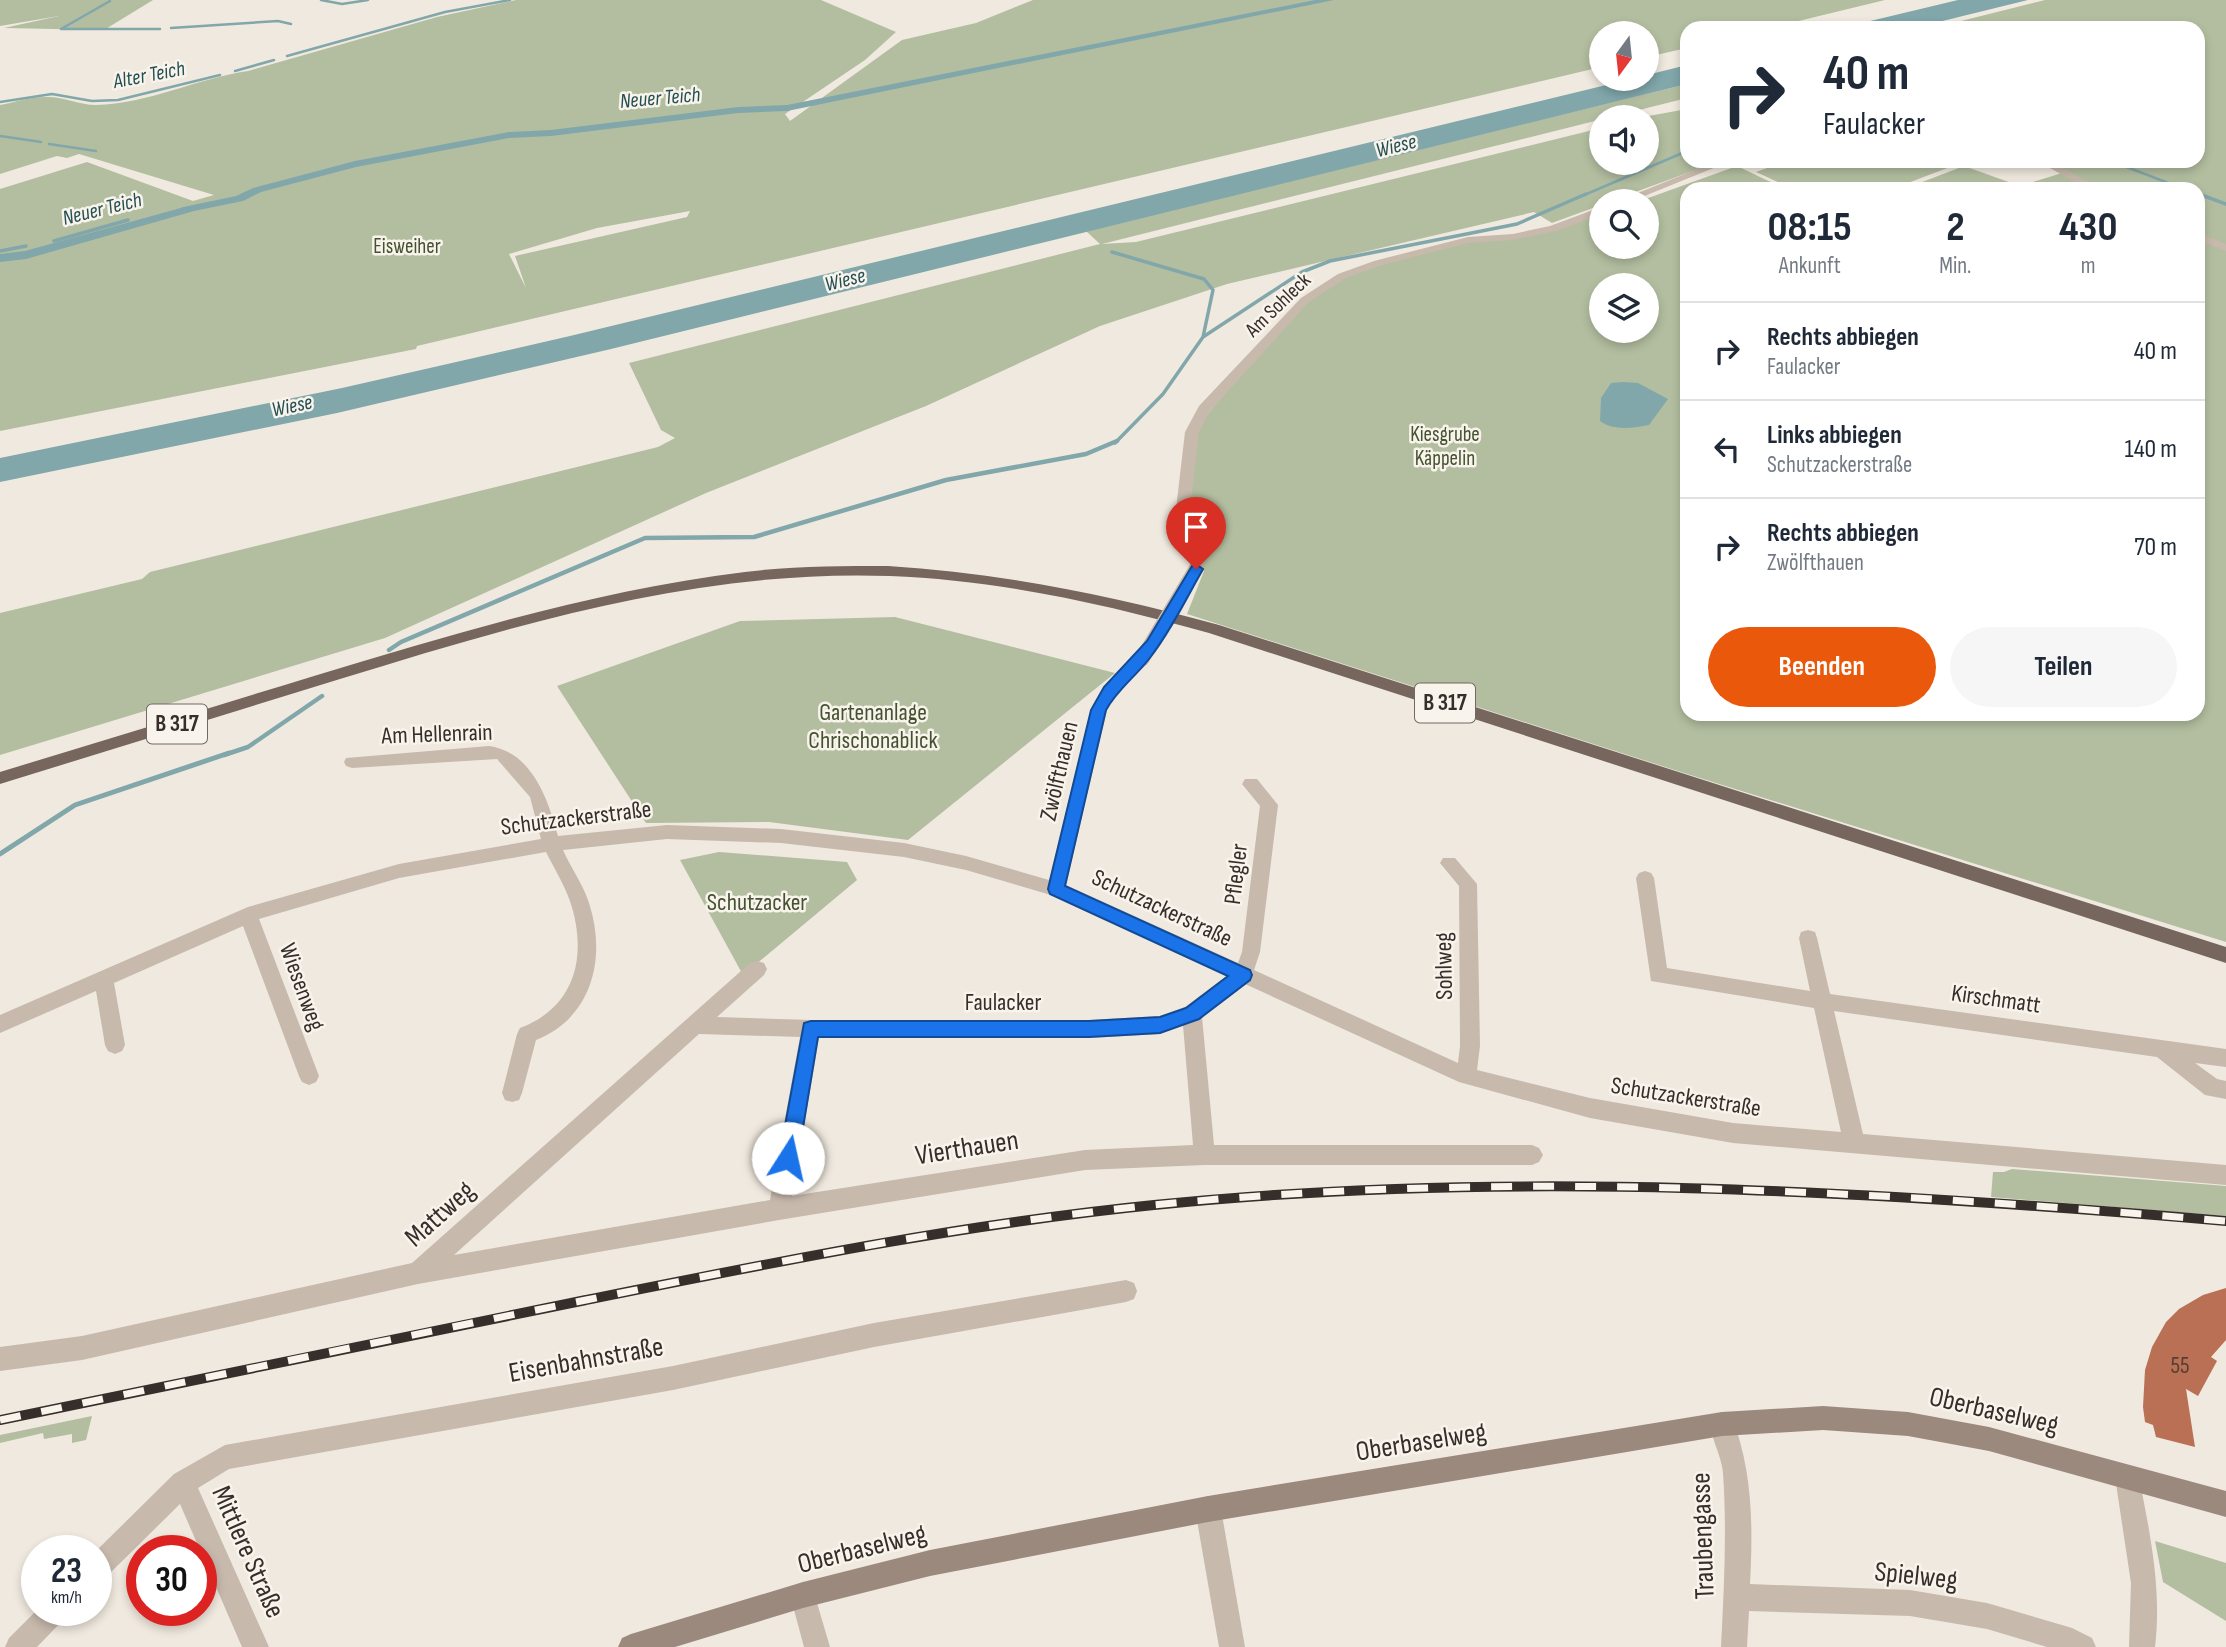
<!DOCTYPE html>
<html lang="de">
<head>
<meta charset="utf-8">
<style>
  body { margin:0; font-family:"Sofia Sans Condensed",sans-serif; background:#f6f6f7; color:#1f2937; height:100vh; display:flex; flex-direction:column; font-size:26px; white-space:nowrap }
  * { box-sizing:border-box; margin:0 }
  p { font-size:23px; color:#747a83 }
  .icon { flex:none; width:38px; height:38px; fill:none; stroke:currentColor; stroke-width:2; stroke-linecap:round; stroke-linejoin:round }
  .map { position:relative; flex:1; overflow:hidden }
  .drawer { position:absolute; left:1680px; top:182px; width:525px; height:539px; display:flex; flex-direction:column; background:#fff; border-radius:21px; box-shadow:0 4px 10px #0003 }
  .drawer>* { flex:none }
  .guide { position:absolute; left:1680px; top:21px; width:525px; height:147px; border-radius:21px; box-shadow:0 4px 10px #0003; background:#fff; color:#1f2937; overflow:hidden }
  .needle { width:46px; rotate:195deg }
  .tools { position:absolute; left:1589px; top:21px; display:grid; gap:14px }
  .tools a { display:grid; place-items:center; width:70px; height:70px; border-radius:50%; background:#fff; box-shadow:0 4px 10px #0003; font-size:35px }
  .speed { position:absolute; left:21px; top:1535px; display:flex; gap:14px; font-size:35px; font-weight:700; text-align:center }
  .speed>* { display:grid; place-content:center; width:91px; height:91px; border-radius:50%; background:#fff; box-shadow:0 4px 10px #0003; line-height:1 }
  .speed small { font-size:18px; font-weight:400 }
  .speed .limit { border:10px solid #d22; background:#fff; color:#111 }
  .pin { position:absolute; display:grid; place-items:center; width:60px; height:60px; color:#fff; margin:-72px -30px; border-radius:50% 50% 50% 0; rotate:-45deg; box-shadow:0 0 7px #0007 }
  .pin .icon { rotate:45deg }
  .me { position:absolute; width:77px; margin:-38px; rotate:10deg; stroke-linejoin:round; filter:drop-shadow(0 0 5px #0008) }
  .turn { display:flex; align-items:center; gap:24px; height:147px; padding:0 28px; font-size:32px }
  .turn .icon { width:91px; height:91px; stroke-width:2.5 }
  .turn b { display:block; font-size:49px; line-height:60px }
  .eta { display:flex; justify-content:space-evenly; align-items:center; height:119px; text-align:center }
  .eta b { font-size:42px; font-weight:700; line-height:49px }
  .action { display:flex; gap:14px; margin-top:auto; padding:14px 28px }
  .action a { flex:1; height:80px; border-radius:42px; background:#ea580c; color:#fff; font-size:28px; font-weight:700; line-height:80px; text-align:center }
  .action a+a { background:#f6f6f7; color:#1f2937 }
  ul { padding:0; list-style:none }
  li { display:flex; align-items:center; gap:21px; height:98px; padding:0 28px; border-top:2px solid #e0e1e3 }
  li div { flex:1 }
  li b { display:block; font-size:26px }
  li em { font-style:normal }
  .map>svg:first-child { display:block }
  .green { fill:#b3bea0; fill-rule:evenodd }
  .water { fill:#81a7aa }
  .lines { fill:none; stroke-linecap:round; stroke-linejoin:round }
  .stream-far3 { stroke:#81a7aa; stroke-width:2.5 }
  .stream-far2 { stroke:#81a7aa; stroke-width:3.5 }
  .stream-far1 { stroke:#81a7aa; stroke-width:4.5 }
  .stream { stroke:#81a7aa; stroke-width:5 }
  .canal { fill:#81a7aa; fill-rule:evenodd }
  .building { fill:#b97054 }
  .street { fill:#c7b9ac; fill-rule:evenodd }
  .secondary { fill:#9b897e; fill-rule:evenodd }
  .primary { fill:#76665d; fill-rule:evenodd }
  .rail-casing { stroke:#362e2a; stroke-width:10 }
  .rail { stroke:#f8f3eb; stroke-width:7; stroke-dasharray:21; stroke-linecap:butt }
  .street-bridge { stroke:#c7b9ac; stroke-width:15 }
  .route { fill:#1a73e8; stroke:#114b97; stroke-width:2 }
  .labels { text-anchor:middle; dominant-baseline:central; stroke-width:5; stroke-linejoin:round; paint-order:stroke }
  .far-water-label { font-size:21px; font-style:italic; fill:#244f53; stroke:#f8f3eb }
  .far-park-label { font-size:21px; fill:#445231; stroke:#f8f3eb }
  .far-street-label { font-size:21px; fill:#362e2a; stroke:#f8f3eb }
  .shield { fill:#f8f3eb; stroke:#706964; stroke-width:2 }
  .shield-label { font-size:23px; font-weight:bold; fill:#362e2a }
  .park-label { font-size:24px; fill:#445231; stroke:#f8f3eb }
  .street-label { font-size:24px; fill:#362e2a; stroke:#f8f3eb }
  .near-number-label { font-size:24px; fill:#573e34 }
  .near-street-label { font-size:28px; fill:#362e2a; stroke:#f8f3eb }
</style>
</head>
<body>
<div class="map">
<svg width="2226" height="1647" viewBox="0 0 2226 1647">
  <rect width="100%" height="100%" fill="#f0e9df"/>
  <!-- green -->
  <path class="green" d="M 0,0 L 153,0 L 104,30 L 4,28 L 59,16 L 0,26 Z
    M 516,0 L 821,0 L 896,32 L 865,60 L 785,114 L 790,121 L 902,40 L 976,23 L 1033,0 L 1885,0 L 1770,28 L 1687,28 L 1687,48 L 1647,57 L 1647,33 L 1601,33 L 1601,67 L 417,346 L 416,349 L 0,431 L 0,189 L 87,162 L 193,201 L 214,195 L 79,154 L 67,158 L 57,156 L 0,174 L 0,105 C 15,102 33,96 48,97 C 64,97 80,105 96,105 C 148,104 198,78 248,71 L 437,17 ZM 690,211 L 687,217 L 515,256 L 526,288 L 509,254 L 597,228 Z
    M 2045,0 L 2226,0 L 2226,942 L 1684,773 L 1187,614 L 1204,571 L 1196,569 L 1200,560 L 1187,522 L 1192,432 L 1305,300 L 1342,276 L 1468,240 L 1513,237 L 1553,229 L 1601,210 L 1601,247 L 1647,247 L 1647,201 L 1640,201 L 1737,166 L 1785,189 L 1687,189 L 1687,714 L 2198,714 L 2198,189 L 2100,189 L 2048,161 L 2198,161 L 2198,28 L 1933,28 ZM 1601,285 L 1647,285 L 1647,331 L 1601,331 Z
    M 1687,84 L 1687,98 L 1102,244 L 1136,242 L 1601,128 L 1601,163 L 1647,163 L 1647,117 L 1643,117 L 1687,109 L 1687,161 L 1720,161 L 1611,201 L 1601,201 L 1601,205 L 1552,223 L 1534,212 L 1227,284 L 1100,326 L 926,406 L 706,493 L 385,638 L 0,755 L 0,613 L 142,579 L 150,572 L 658,447 L 675,438 L 661,430 L 629,363 L 1100,244 L 1086,231 Z
    M 1786,161 L 1937,161 L 1950,167 L 1892,189 L 1793,189 L 1756,172 Z
    M 1964,166 L 2020,186 L 2062,173 L 2097,189 L 1904,189 Z
    M 895,617 L 1115,673 L 908,840 L 769,822 L 646,823 L 557,686 L 740,621 Z
    M 719,852 L 847,862 L 857,880 L 743,975 L 680,860 Z
    M 2012,1169 L 2226,1186 L 2226,1216 L 1991,1197 L 1993,1172 L 2004,1172 Z
    M 92,1416 L 86,1440 L 72,1443 L 72,1434 L 44,1439 L 43,1433 L 0,1443 L 0,1435 Z
    M 2155,1541 L 2226,1563 L 2226,1621 L 2163,1582 Z"/>
  <!-- water -->
  <path class="water" d="M 1958,0 L 2028,0 L 1914,28 L 1841,28 Z
    M 1687,65 L 1687,84 L 611,349 L 337,413 L 0,482 L 0,458 L 342,388 L 570,336 L 1631,79 L 1647,79 L 1647,75 Z
    M 1623,382 L 1638,383 L 1668,399 L 1649,425 C 1633,428 1613,431 1600,421 L 1601,398 L 1611,383 Z"/>
  <g class="lines">
    <!-- stream-far3 -->
    <path class="stream-far3" d="M 321,0 L 342,4 L 368,0
      M 110,1 L 61,29 L 160,29
      M 171,28 L 278,21 L 291,24
      M 287,56 L 445,12 L 510,0
      M 235,71 L 274,60
      M 0,102 L 52,94 L 92,101 L 118,100 L 220,75
      M 0,136 L 41,142
      M 49,144 L 96,151
      M 2111,161 L 2184,189
      M 2198,194 L 2204,196
      M 1582,196 L 1687,151"/>
    <!-- stream-far2 -->
    <path class="stream-far2" d="M 2199,194 L 2226,204
      M 183,209 L 190,208
      M 54,241 L 128,220
      M 0,251 L 26,246
      M 1112,252 L 1204,279 L 1213,290 L 1203,337 L 1163,394 L 1115,443
      M 1203,337 L 1302,272 L 1330,261 L 1517,224 L 1586,194"/>
    <!-- stream-far1 -->
    <path class="stream-far1" d="M 389,650 L 401,642 L 645,538 L 754,537 L 946,480 L 1086,454 L 1117,441
      M 224,755 L 248,747 L 322,696"/>
    <!-- stream -->
    <path class="stream" d="M 0,854 L 75,805 L 229,753"/>
    <!-- canal -->
    <path class="canal" d="M 1315,0 L 1334,0 L 787,111 L 738,113 L 551,136 L 509,138 L 356,167 L 261,192 L 243,201 L 194,211 L 26,259 L 0,262 L 0,254 L 25,251 L 188,206 L 236,196 L 253,188 L 355,161 L 509,132 L 551,130 L 738,107 L 787,105 Z"/>
  </g>
  <!-- building -->
  <path class="building" d="M 2226,1288 L 2226,1340 L 2211,1357 L 2217,1361 L 2198,1396 L 2186,1389 L 2195,1447 L 2156,1437 L 2153,1425 L 2145,1422 L 2143,1407 L 2145,1370 L 2152,1347 L 2166,1322 L 2179,1309 L 2203,1295 Z"/>
  <g class="lines">
    <!-- street -->
    <path class="street" d="M 1717,161 L 1731,161 L 1632,201 L 1618,201 Z
      M 2037,161 L 2050,161 L 2101,189 L 2088,189 Z
      M 1601,207 L 1601,214 L 1557,231 L 1513,240 L 1468,243 L 1382,265 L 1346,278 L 1309,302 L 1210,411 L 1199,432 L 1190,509 L 1207,547 L 1201,572 L 1191,572 L 1189,569 L 1193,547 L 1176,509 L 1185,432 L 1199,406 L 1301,298 L 1338,274 L 1374,261 L 1468,237 L 1513,234 L 1550,226 Z
      M 2198,233 L 2226,244 L 2226,251 L 2198,240 Z
      M 1142,654 L 1148,655 L 1150,659 L 1148,663 L 1116,694 L 1107,710 L 1066,885 L 1238,963 L 1242,952 L 1260,806 L 1242,784 L 1245,779 L 1257,779 L 1278,805 L 1260,952 L 1254,970 L 1458,1063 L 1460,1046 L 1459,886 L 1440,863 L 1443,858 L 1455,858 L 1477,884 L 1480,1046 L 1477,1070 L 1590,1098 L 1733,1123 L 1841,1132 L 1814,1008 L 1651,981 L 1636,878 L 1639,873 L 1645,871 L 1651,873 L 1654,878 L 1667,968 L 1810,991 L 1799,938 L 1801,932 L 1808,930 L 1815,932 L 1817,938 L 1830,994 L 2226,1049 L 2226,1067 L 2195,1063 L 2217,1079 L 2226,1081 L 2226,1099 L 2205,1095 L 2157,1057 L 1834,1011 L 1863,1134 L 2226,1165 L 2226,1185 L 1733,1143 L 1590,1118 L 1459,1082 L 1245,984 L 1202,1017 L 1214,1145 L 1532,1145 L 1539,1148 L 1543,1155 L 1539,1162 L 1532,1165 L 1204,1165 L 1085,1170 L 779,1220 L 418,1284 L 82,1360 L 0,1371 L 0,1347 L 82,1336 L 412,1263 L 750,963 L 757,961 L 764,963 L 767,969 L 764,975 L 717,1017 L 811,1020 L 1089,1020 L 1160,1016 L 1185,1007 L 1227,976 L 1051,895 L 966,870 L 904,857 L 781,843 L 667,839 L 563,850 C 571,868 583,884 589,903 C 607,958 592,1018 536,1040 L 522,1093 L 519,1100 L 512,1102 L 505,1100 L 502,1093 L 517,1034 L 520,1028 C 576,1007 588,955 570,901 C 564,884 554,868 546,852 L 399,878 L 259,919 L 319,1076 L 316,1082 L 309,1085 L 302,1082 L 299,1076 L 243,926 L 114,983 L 125,1045 L 122,1051 L 115,1054 L 108,1051 L 105,1045 L 96,991 L 0,1033 L 0,1015 L 248,907 L 399,864 L 541,839 L 530,797 L 497,759 L 352,768 L 346,766 L 344,762 L 346,758 L 489,746 C 532,752 548,799 558,836 L 667,825 L 781,829 L 904,843 L 966,856 L 1049,880 L 1091,710 L 1104,686 L 1136,655 ZM 1183,1025 L 1193,1145 L 1085,1150 L 792,1196 L 819,1038 L 1089,1038 L 1160,1034 ZM 699,1034 L 800,1037 L 770,1200 L 454,1255 Z
      M 1126,1280 L 1134,1283 L 1137,1291 L 1134,1299 L 1126,1302 L 874,1347 L 673,1390 L 229,1469 L 198,1488 L 269,1647 L 242,1647 L 180,1504 L 105,1578 L 96,1582 L 96,1551 L 174,1474 L 225,1445 L 673,1366 L 874,1323 Z
      M 1722,1412 L 1731,1415 C 1753,1470 1753,1526 1750,1584 L 1910,1590 L 1987,1603 L 2072,1628 L 2092,1638 L 2096,1647 L 2047,1647 L 1987,1629 L 1910,1616 L 1749,1611 L 1747,1647 L 1721,1647 C 1724,1588 1727,1531 1723,1473 C 1722,1454 1706,1433 1713,1415 Z
      M 2127,1465 L 2136,1468 L 2139,1477 C 2150,1534 2162,1589 2155,1647 L 2129,1647 L 2131,1583 L 2115,1477 L 2118,1468 Z
      M 1208,1496 L 1217,1500 L 1221,1509 L 1245,1647 L 1219,1647 L 1195,1509 L 1199,1500 Z
      M 803,1582 L 812,1586 L 830,1647 L 804,1647 L 790,1595 L 794,1586 Z
      M 37,1610 L 68,1610 L 64,1619 L 37,1647 L 5,1647 L 9,1638 Z"/>
    <!-- secondary -->
    <path class="secondary" d="M 1823,1406 L 1908,1412 L 1989,1427 L 2226,1491 L 2226,1517 L 1989,1451 L 1908,1436 L 1823,1430 L 1722,1436 L 1208,1522 L 930,1576 L 803,1608 L 675,1647 L 618,1647 L 622,1638 L 631,1634 L 803,1582 L 930,1550 L 1208,1496 L 1722,1412 Z"/>
    <!-- primary -->
    <path class="primary" d="M 888,566 C 1001,573 1110,595 1219,625 L 2226,947 L 2226,963 L 1209,633 C 1105,604 998,580 890,576 C 701,569 518,624 340,679 C 227,714 113,749 0,784 L 0,772 C 105,740 209,708 314,676 C 456,633 598,590 745,572 C 793,566 840,566 888,566 Z"/>
    <defs>
      <path id="rail" d="M 0,1420 C 196,1380 391,1339 586,1300 C 775,1262 963,1224 1154,1205 C 1508,1169 1873,1191 2226,1221"/>
    </defs>
    <!-- rail casing -->
    <use href="#rail" class="rail-casing"/>
    <!-- rail -->
    <use href="#rail" class="rail"/>
    <!-- street-bridge -->
    <path class="street-bridge" d="M 1142,659 L 1196,569"/>
  </g>
  <!-- route -->
  <path class="route" d="M 1196,564 L 1203,569 C 1186,599 1170,632 1149,659 C 1134,678 1117,690 1106,710 L 1065,886 L 1250,970 L 1252,975 L 1250,980 L 1199,1019 L 1160,1033 L 1089,1037 L 818,1037 L 798,1158 L 795,1164 L 788,1167 L 782,1164 L 779,1158 L 804,1023 L 811,1021 L 1089,1021 L 1160,1017 L 1186,1008 L 1228,976 L 1050,894 L 1048,889 L 1091,710 L 1104,687 L 1147,641 L 1192,566 Z"/>
  <g class="labels">
    <!-- far-water labels -->
    <g class="far-water-label">
      <text transform="translate(149 75) rotate(-11)">Alter Teich</text>
      <text transform="translate(660 98) rotate(-5)">Neuer Teich</text>
      <text transform="translate(1396 146) rotate(-14)">Wiese</text>
      <text transform="translate(102 209) rotate(-14)">Neuer Teich</text>
      <text transform="translate(845 280) rotate(-14)">Wiese</text>
      <text transform="translate(292 406) rotate(-12)">Wiese</text>
    </g>
    <!-- far-park labels -->
    <g class="far-park-label">
      <text x="407" y="246">Eisweiher</text>
      <text x="1445" y="434">Kiesgrube<tspan x="1445" dy="24">Käppelin</tspan></text>
    </g>
    <!-- far-street labels -->
    <g class="far-street-label">
      <text transform="translate(1278 305) rotate(-44)">Am Sohleck</text>
    </g>
    <!-- shield labels -->
    <g class="shield">
      <rect x="1415" y="683.5" width="60" height="39" rx="5"/>
      <rect x="147" y="704.5" width="60" height="39" rx="5"/>
    </g>
    <g class="shield-label">
      <text x="1445" y="703">B 317</text>
      <text x="177" y="724">B 317</text>
    </g>
    <!-- park labels -->
    <g class="park-label">
      <text x="873" y="712">Gartenanlage<tspan x="873" dy="28">Chrischonablick</tspan></text>
      <text x="757" y="902">Schutzacker</text>
    </g>
    <!-- street labels -->
    <g class="street-label">
      <text transform="translate(437 734) rotate(-2)">Am Hellenrain</text>
      <text transform="translate(1059 771) rotate(-77)">Zwölfthauen</text>
      <text transform="translate(576 818) rotate(-7)">Schutzackerstraße</text>
      <text transform="translate(1236 874) rotate(-83)">Pflegler</text>
      <text transform="translate(1162 908) rotate(25)">Schutzackerstraße</text>
      <text transform="translate(1444 966) rotate(-91)">Sohlweg</text>
      <text transform="translate(302 987) rotate(70)">Wiesenweg</text>
      <text transform="translate(1996 999) rotate(8)">Kirschmatt</text>
      <text x="1003" y="1002">Faulacker</text>
      <text transform="translate(1686 1097) rotate(9)">Schutzackerstraße</text>
    </g>
    <!-- near-number labels -->
    <g class="near-number-label">
      <text x="2180" y="1365">55</text>
    </g>
    <!-- near-street labels -->
    <g class="near-street-label">
      <text transform="translate(967 1148) rotate(-9)">Vierthauen</text>
      <text transform="translate(440 1214) rotate(-42)">Mattweg</text>
      <text transform="translate(586 1360) rotate(-10)">Eisenbahnstraße</text>
      <text transform="translate(1994 1411) rotate(13)">Oberbaselweg</text>
      <text transform="translate(1421 1442) rotate(-9)">Oberbaselweg</text>
      <text transform="translate(1703 1536) rotate(-92)">Traubengasse</text>
      <text transform="translate(862 1549) rotate(-14)">Oberbaselweg</text>
      <text transform="translate(248 1552) rotate(66)">Mittlere Straße</text>
      <text transform="translate(1916 1576) rotate(6)">Spielweg</text>
    </g>
  </g>
</svg>
<div class="tools">
<a><svg class="needle" viewBox="-14 -14 28 28"><path d="M0-13l5 13h-10z" fill="#e53935"/><path d="M0 13l5-13h-10z" fill="#747a83"/></svg></a>
<a><svg class="icon" aria-label="sound" viewBox="0 0 24 24"><path d="M4 9h4l5-4v14l-5-4H4zM17 9q2 3 0 6"/></svg></a>
<a><svg class="icon" aria-label="search" viewBox="0 0 24 24"><circle cx="10" cy="10" r="6"/><path d="M15 15l6 6"/></svg></a>
<a><svg class="icon" aria-label="layers" viewBox="0 0 24 24"><path d="M12 4l9 5-9 5-9-5zM3 14l9 5 9-5"/></svg></a>
</div>
<div class="speed"><div>23<small>km/h</small></div><div class="limit">30</div></div>
<div class="pin" style="left:1196px;top:569px;background:#d93025"><svg class="icon" aria-label="arrive" viewBox="0 0 24 24"><path d="M6 21V4h12l-3 4 3 4H6"/></svg></div>
<svg class="me" style="left:788px;top:1158px" viewBox="-20 -20 40 40"><circle r="19" fill="#fff"/><path d="M0-13L10 11 0 6-10 11z" fill="#1a73e8"/></svg>
<div class="guide">
<div class="turn"><svg class="icon" aria-label="right" viewBox="0 0 24 24"><path d="M7 20v-9h11M14 6l5 5-5 5"/></svg><div><b>40 m</b>Faulacker</div></div>
</div>
<section class="drawer">
<div class="eta">
<div><b>08:15</b><p>Ankunft</p></div>
<div><b>2</b><p>Min.</p></div>
<div><b>430</b><p>m</p></div>
</div>
<ul>
<li><svg class="icon" aria-label="right" viewBox="0 0 24 24"><path d="M7 20v-9h11M14 6l5 5-5 5"/></svg><div><b>Rechts abbiegen</b><p>Faulacker</p></div><em>40 m</em></li>
<li><svg class="icon" aria-label="left" viewBox="0 0 24 24"><path d="M17 20v-9H6M10 6l-5 5 5 5"/></svg><div><b>Links abbiegen</b><p>Schutzackerstraße</p></div><em>140 m</em></li>
<li><svg class="icon" aria-label="right" viewBox="0 0 24 24"><path d="M7 20v-9h11M14 6l5 5-5 5"/></svg><div><b>Rechts abbiegen</b><p>Zwölfthauen</p></div><em>70 m</em></li>
</ul>
<div class="action"><a>Beenden</a><a>Teilen</a></div>
</section>
</div>
</body>
</html>
